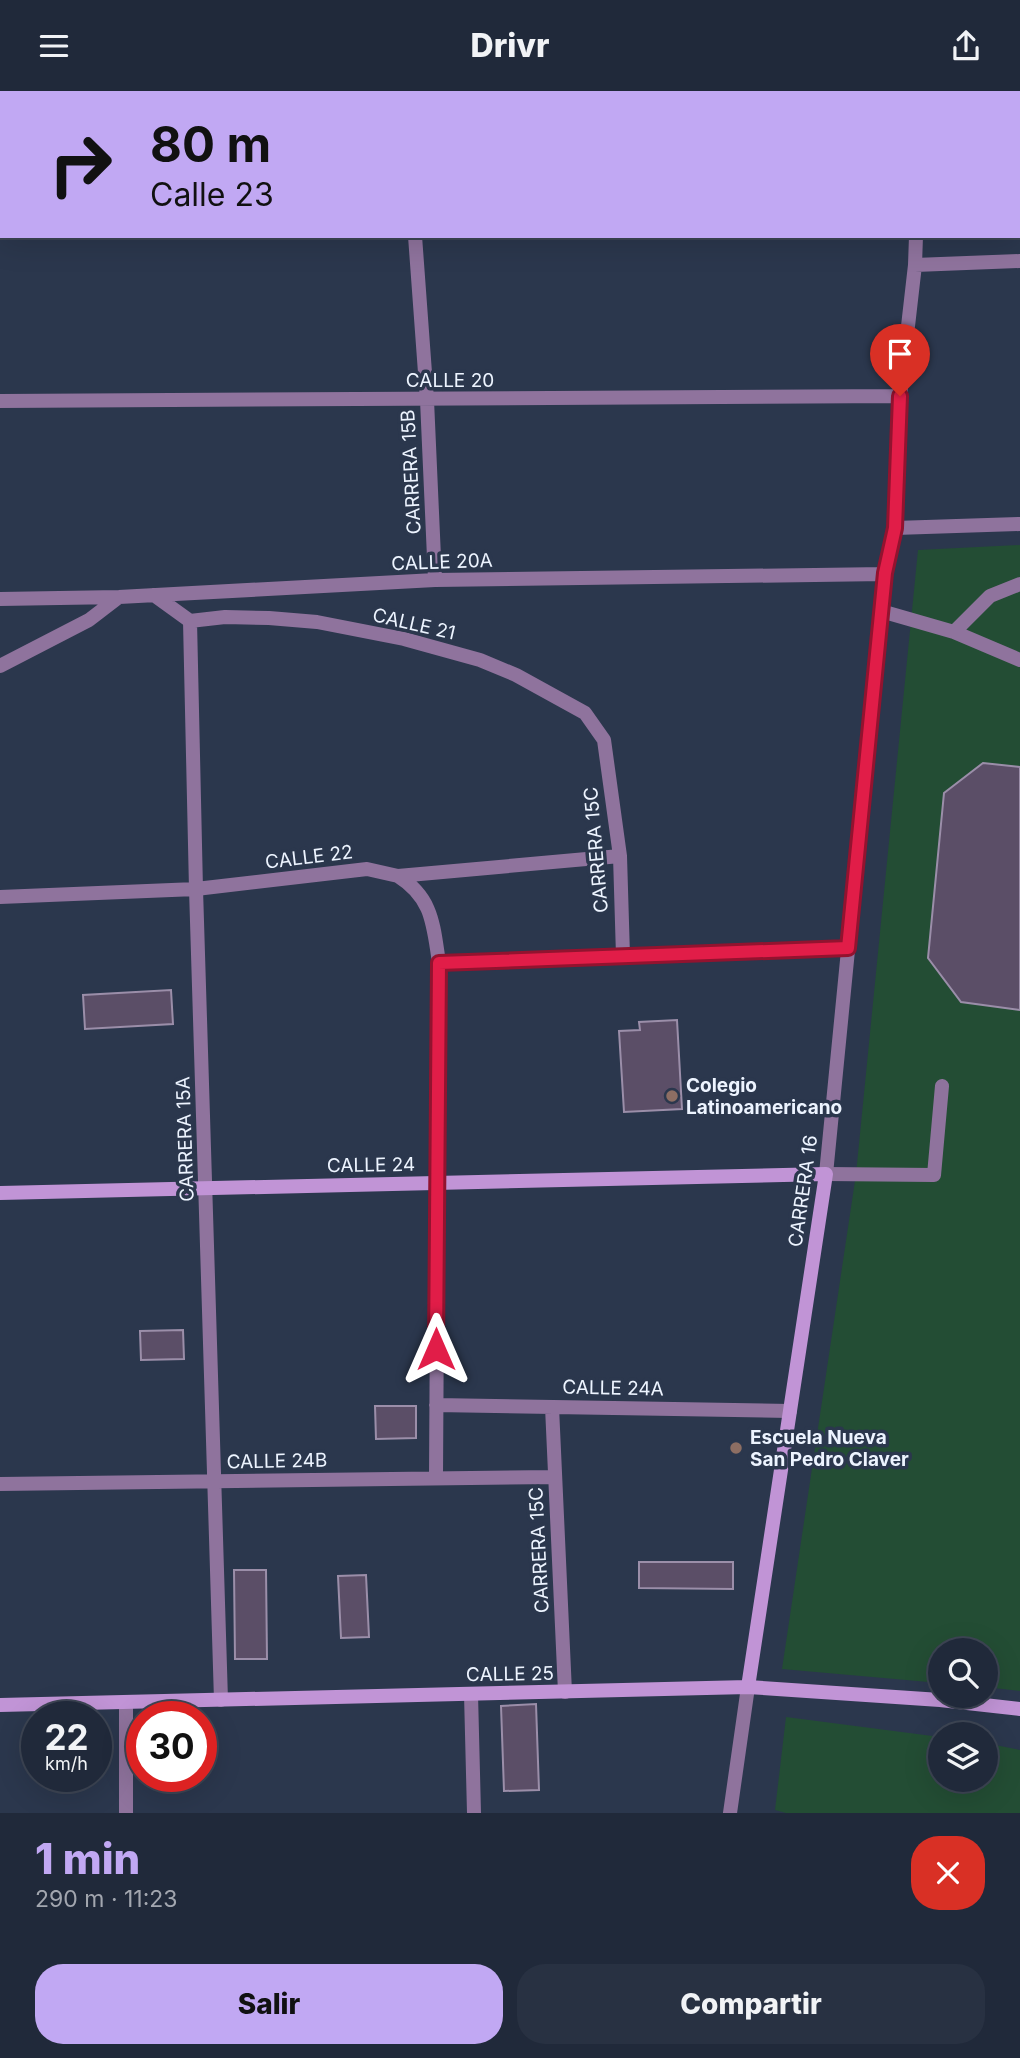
<!DOCTYPE html>
<html lang="es">
<head>
<meta charset="utf-8">
<style>
  body { margin:0; font-family:Inter,sans-serif; background:#283142; color:#f1f3f6; height:100vh; display:flex; flex-direction:column; font-size:26px; white-space:nowrap }
  * { box-sizing:border-box; margin:0 }
  p { font-size:23px; color:#a2a6af }
  .icon { flex:none; width:38px; height:38px; fill:none; stroke:currentColor; stroke-width:2; stroke-linecap:round; stroke-linejoin:round }
  .map { position:relative; height:1722px; overflow:hidden }
  .side { display:flex; flex-direction:column; background:#20293a; flex:1 }
  .side>* { flex:none }
  .guide { position:absolute; left:0px; top:0px; width:1020px; height:147px; box-shadow:0 7px 28px #0002,0 0 0 2px #3d4554; background:#c1a8f3; color:#111; overflow:hidden }
  .fabs { position:absolute; left:928px; top:1547px; display:grid; gap:14px }
  .fabs a { display:grid; place-items:center; width:70px; height:70px; border-radius:50%; background:#20293a; box-shadow:0 7px 28px #0002,0 0 0 2px #3d4554; font-size:35px }
  .speed { position:absolute; left:21px; top:1610px; display:flex; gap:14px; font-size:35px; font-weight:700; text-align:center }
  .speed>* { display:grid; place-content:center; width:91px; height:91px; border-radius:50%; background:#20293a; box-shadow:0 7px 28px #0002,0 0 0 2px #3d4554; line-height:1 }
  .speed small { font-size:18px; font-weight:400 }
  .speed .limit { border:10px solid #d22; background:#fff; color:#111 }
  .pin { position:absolute; display:grid; place-items:center; width:60px; height:60px; color:#fff; margin:-72px -30px; border-radius:50% 50% 50% 0; rotate:-45deg; box-shadow:0 0 7px #0007 }
  .pin .icon { rotate:45deg }
  .me { position:absolute; width:77px; margin:-38px; rotate:0deg; stroke-linejoin:round; filter:drop-shadow(0 0 5px #0008) }
  .turn { display:flex; align-items:center; gap:24px; height:147px; padding:0 35px; font-size:32px }
  .turn .icon { width:91px; height:91px; stroke-width:2.5 }
  .turn b { display:block; font-size:49px; line-height:60px }
  .round { display:grid; place-items:center; flex:none; width:74px; height:74px; border-radius:28px; background:#283142 }
  .head { display:flex; align-items:center; justify-content:space-between; height:119px; padding:0 35px }
  h1 { font-size:42px; font-weight:800; line-height:52px; color:#c1a8f3 }
  .button { display:flex; gap:14px; margin-top:auto; padding:14px 35px }
  .button a { flex:1; height:80px; border-radius:28px; background:#c1a8f3; color:#111; font-size:28px; font-weight:800; line-height:80px; text-align:center }
  .button a+a { background:#283142; color:#f1f3f6 }
  header { display:flex; justify-content:space-between; align-items:center; height:91px; padding:0 35px; background:#20293a; font-size:32px; font-weight:800 }
  .map>svg:first-child { display:block }
  .green { fill:#234d34 }
  .building { fill:#5b4e67; stroke:#9b8ea9; stroke-width:2 }
  .lines { fill:none; stroke-linecap:round; stroke-linejoin:round }
  .lane { stroke:#8f739d; stroke-width:14 }
  .street { stroke:#8f739d; stroke-width:14 }
  .secondary { stroke:#c194d6; stroke-width:14 }
  .route-casing { stroke:#92132f; stroke-width:18 }
  .route { stroke:#e11d48; stroke-width:12 }
  .education-dot { fill:#8d6e63; stroke:#2b374d; stroke-width:2.5 }
  .labels { text-anchor:middle; dominant-baseline:central; stroke-width:7; stroke-linejoin:round; paint-order:stroke }
  .street-label { font-size:19px; fill:#edf4ff; stroke:#2b374d }
  .poi-label { font-size:19px; font-weight:bold; fill:#edf4ff; stroke:#2b374d; text-anchor:start }
</style>
</head>
<body>
<header><svg class="icon" aria-label="menu" viewBox="0 0 24 24"><path d="M4 6h16M4 12h16M4 18h16"/></svg>Drivr<svg class="icon" aria-label="share" viewBox="0 0 24 24"><path d="M12 15V3M7 8l5-5 5 5M5 13v7h14v-7"/></svg></header>
<div class="map">
<svg width="1020" height="1722" viewBox="0 0 1020 1722">
  <rect width="100%" height="100%" fill="#2b374d"/>
  <!-- green -->
  <path class="green" d="M 1020,454 L 1020,1600 L 985,1596 L 985,1559 L 940,1559 L 940,1592 L 782,1578 L 856,1083 L 918,459 Z
    M 786,1626 L 940,1646 L 940,1689 L 985,1689 L 985,1652 L 1020,1659 L 1020,1722 L 786,1722 L 775,1719 Z"/>
  <!-- building -->
  <path class="building" d="M 983,672 L 1020,676 L 1020,919 L 961,911 L 928,867 L 944,702 Z
    M 171,899 L 173,933 L 85,938 L 83,904 Z
    M 677,929 L 682,1018 L 624,1021 L 619,940 L 640,939 L 639,931 Z
    M 183,1239 L 184,1268 L 141,1269 L 140,1240 Z
    M 375,1315 L 416,1315 L 416,1347 L 376,1348 Z
    M 639,1471 L 733,1471 L 733,1498 L 639,1497 Z
    M 234,1479 L 266,1479 L 267,1568 L 235,1568 Z
    M 366,1484 L 369,1546 L 341,1547 L 338,1485 Z
    M 536,1613 L 539,1699 L 504,1700 L 501,1615 Z"/>
  <g class="lines">
    <!-- lane -->
    <path class="lane" d="M 881,520 L 954,541 L 1020,569
      M 954,541 L 990,505 L 1020,493
      M 826,1083 L 934,1084 L 942,995"/>
    <!-- street -->
    <path class="street" d="M 414,2 L 414,0
      M 931,2 L 931,0
      M 0,142 L 2,142
      M 415,145 L 427,309 L 435,489
      M 915,174 L 1020,170
      M 0,310 L 900,305
      M 895,437 L 1020,433
      M 154,504 L 190,530
      M 0,508 L 119,506 L 435,489 L 885,483
      M 190,530 L 196,798 L 221,1609
      M 190,530 L 225,526 L 269,527 L 317,531 L 404,548 L 480,569 L 516,584 L 585,622 L 604,649 L 620,765 L 623,865
      M 0,575 L 89,529 L 119,506
      M 398,785 C 433,807 433,834 439,871 L 436,1387
      M 0,806 L 196,798 L 367,778 L 398,785 L 620,765
      M 439,871 L 848,857
      M 826,1083 L 885,483 L 895,437 L 900,305 L 915,174 L 916,145
      M 436,1314 L 790,1320
      M 552,1316 L 565,1601
      M 0,1393 L 554,1386
      M 471,1603 L 474,1722
      M 126,1722 L 126,1611
      M 730,1722 L 748,1596"/>
    <!-- secondary -->
    <path class="secondary" d="M 0,1102 L 826,1083 L 748,1596
      M 0,1614 L 748,1596 L 940,1609 L 1020,1618"/>
  </g>
  <g class="lines">
    <defs>
      <path id="route" d="M 436,1258 L 439,872 L 848,857 L 885,482 L 895,437 L 900,305"/>
    </defs>
    <!-- route casing -->
    <use href="#route" class="route-casing"/>
    <!-- route -->
    <use href="#route" class="route"/>
  </g>
  <!-- markers -->
  <g class="education-dot">
    <circle cx="672" cy="1005" r="7"/>
    <circle cx="736" cy="1357" r="7"/>
  </g>
  <g class="labels">
    <!-- street labels -->
    <g class="street-label">
      <text x="450" y="289">CALLE 20</text>
      <text transform="translate(411 381) rotate(-93)">CARRERA 15B</text>
      <text transform="translate(442 471) rotate(-2)">CALLE 20A</text>
      <text transform="translate(414 533) rotate(13)">CALLE 21</text>
      <text transform="translate(596 759) rotate(-95)">CARRERA 15C</text>
      <text transform="translate(309 766) rotate(-7)">CALLE 22</text>
      <text transform="translate(185 1048) rotate(-92)">CARRERA 15A</text>
      <text transform="translate(371 1074) rotate(-1)">CALLE 24</text>
      <text transform="translate(803 1100) rotate(-82)">CARRERA 16</text>
      <text transform="translate(613 1297) rotate(1)">CALLE 24A</text>
      <text transform="translate(277 1370) rotate(-1)">CALLE 24B</text>
      <text transform="translate(539 1459) rotate(-93)">CARRERA 15C</text>
      <text transform="translate(510 1583) rotate(-1)">CALLE 25</text>
    </g>
    <!-- poi labels -->
    <g class="poi-label">
      <text x="686" y="994">Colegio<tspan x="686" dy="22">Latinoamericano</tspan></text>
      <text x="750" y="1346">Escuela Nueva<tspan x="750" dy="22">San Pedro Claver</tspan></text>
    </g>
  </g>
</svg>
<div class="fabs">
<a><svg class="icon" aria-label="search" viewBox="0 0 24 24"><circle cx="10" cy="10" r="6"/><path d="M15 15l6 6"/></svg></a>
<a><svg class="icon" aria-label="layers" viewBox="0 0 24 24"><path d="M12 4l9 5-9 5-9-5zM3 14l9 5 9-5"/></svg></a>
</div>
<div class="speed"><div>22<small>km/h</small></div><div class="limit">30</div></div>
<div class="pin" style="left:900px;top:305px;background:#d93025"><svg class="icon" aria-label="arrive" viewBox="0 0 24 24"><path d="M6 21V4h12l-3 4 3 4H6"/></svg></div>
<svg class="me" style="left:436px;top:1258px" viewBox="-20 -20 40 40"><path d="M0-17L14 15 0 8-14 15z" fill="#e11d48" stroke="#fff" stroke-width="4"/></svg>
<div class="guide">
<div class="turn"><svg class="icon" aria-label="right" viewBox="0 0 24 24"><path d="M7 20v-9h11M14 6l5 5-5 5"/></svg><div><b>80 m</b>Calle 23</div></div>
</div>
</div>
<section class="side">
<div class="head"><div><h1>1 min</h1><p>290 m · 11:23</p></div><a class="round" style="background:#d93025;color:#fff"><svg class="icon" aria-label="close" viewBox="0 0 24 24"><path d="M6 6l12 12M18 6L6 18"/></svg></a></div>
<div class="button"><a>Salir</a><a>Compartir</a></div>
</section>
</body>
</html>
